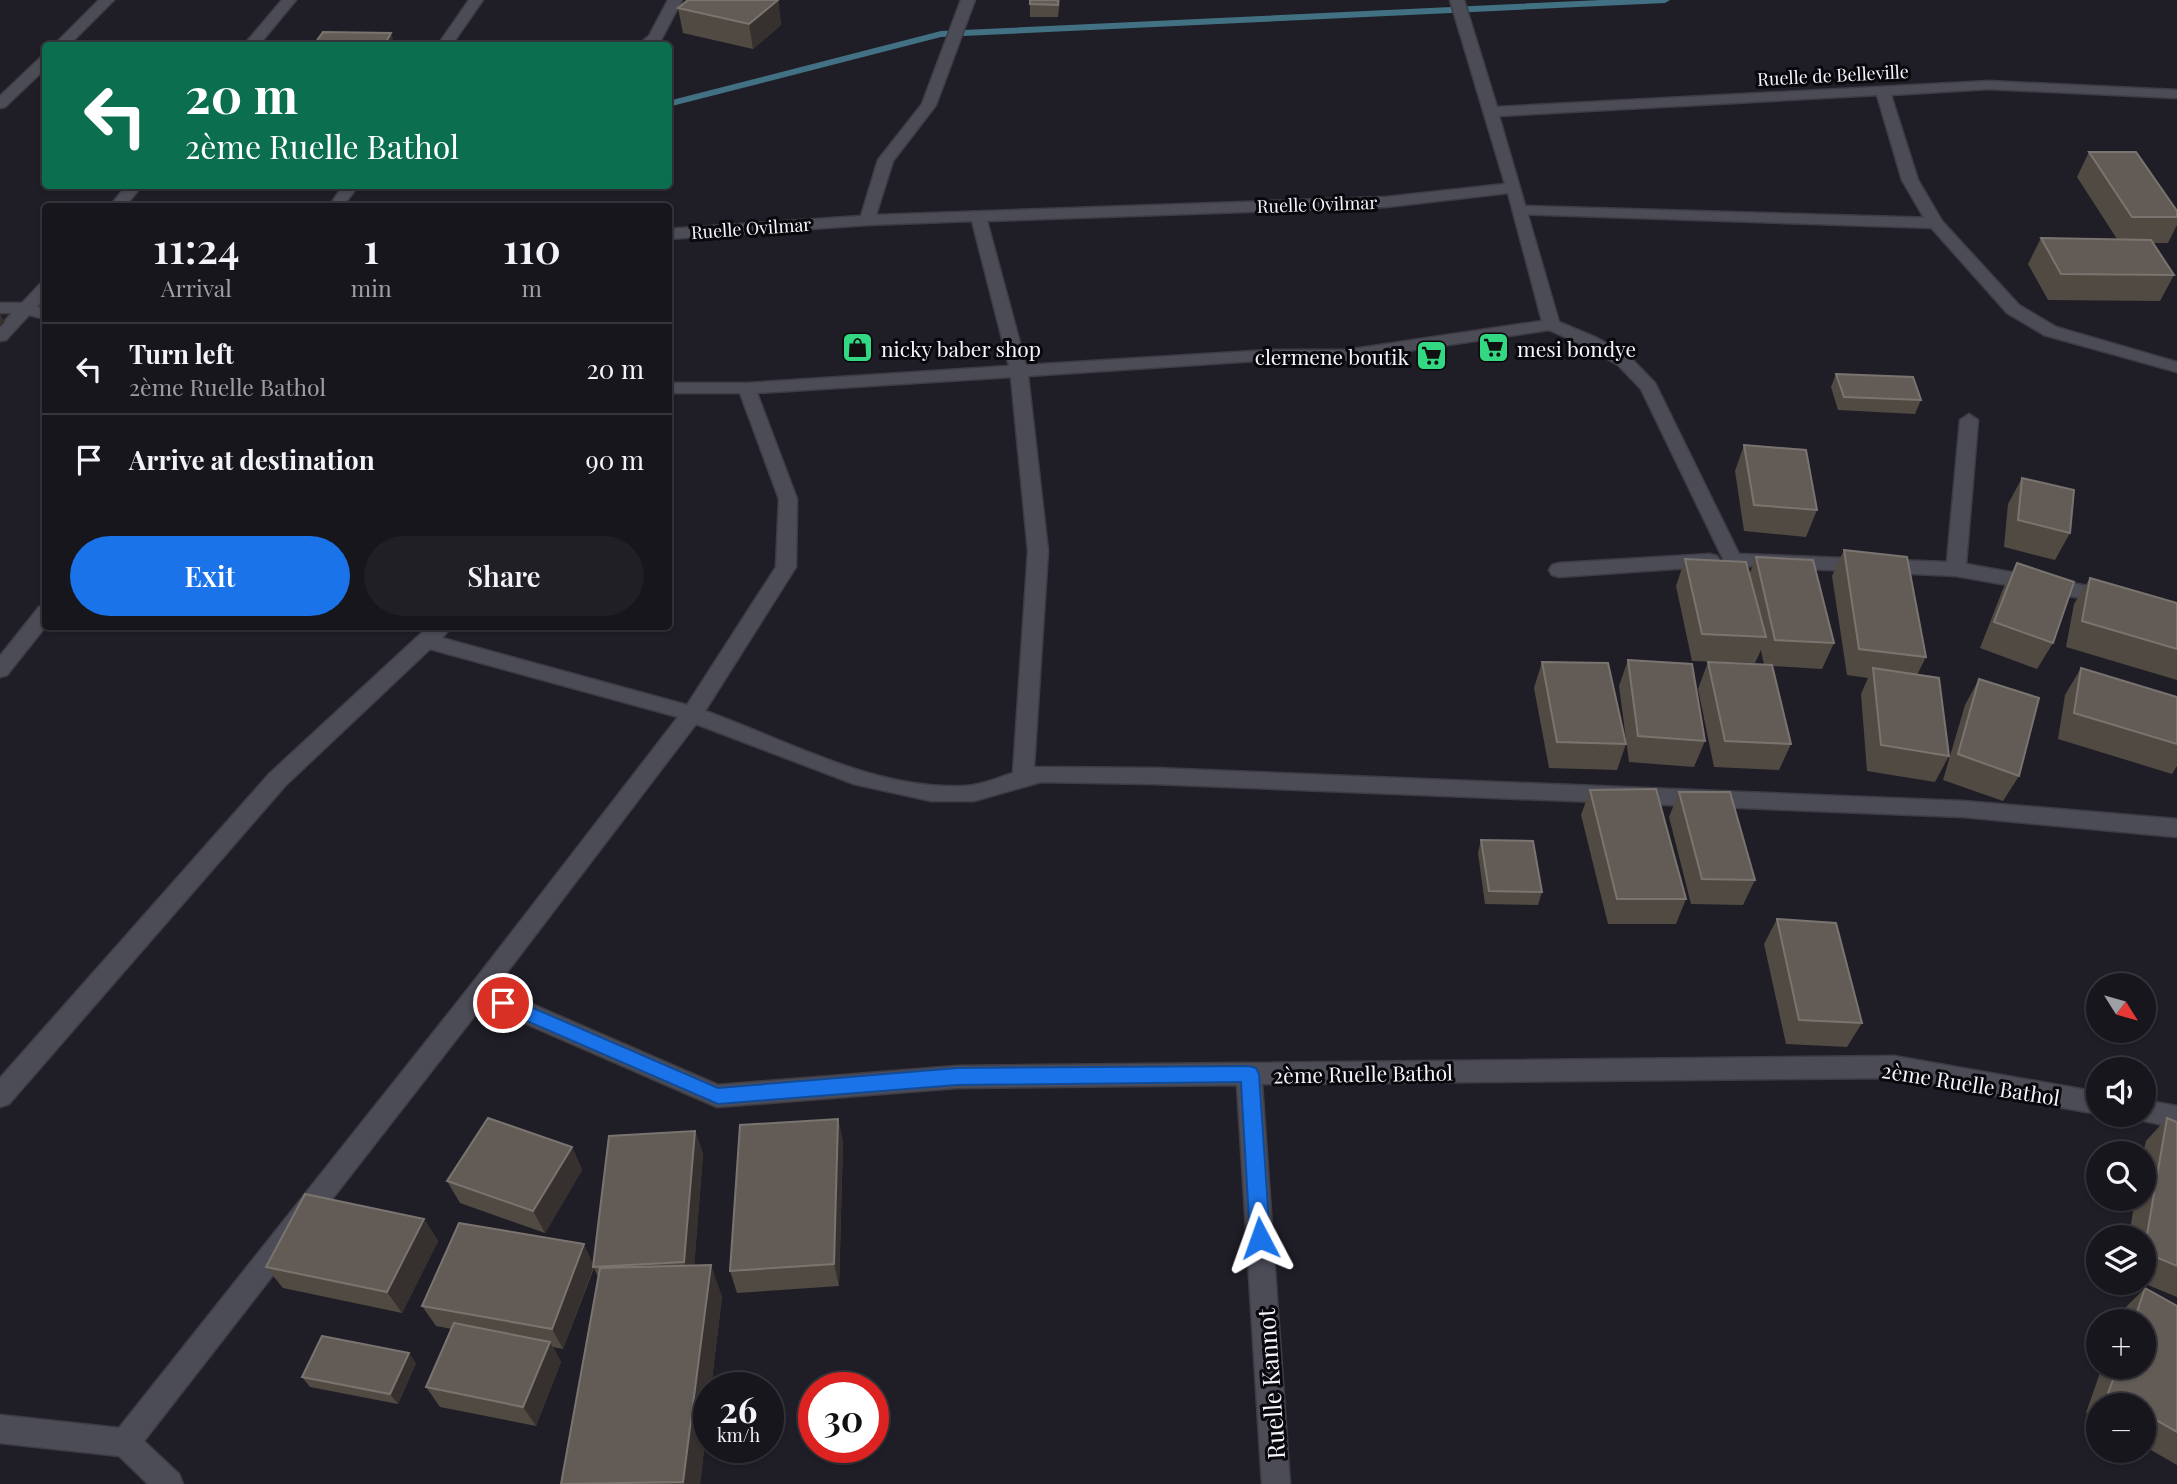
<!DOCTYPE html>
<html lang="en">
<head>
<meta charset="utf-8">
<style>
  body { margin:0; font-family:"Playfair Display",serif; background:#201f26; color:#f1f3f6; height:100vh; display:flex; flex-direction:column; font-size:26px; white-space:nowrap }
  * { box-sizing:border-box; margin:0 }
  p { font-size:23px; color:#9e9fa4 }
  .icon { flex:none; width:38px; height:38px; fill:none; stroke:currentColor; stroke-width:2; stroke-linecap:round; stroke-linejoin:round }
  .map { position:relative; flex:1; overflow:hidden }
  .drawer { position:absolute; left:42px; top:203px; width:630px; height:427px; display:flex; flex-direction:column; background:#17161d; border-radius:7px; box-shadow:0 2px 5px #0004,0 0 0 2px #36353b }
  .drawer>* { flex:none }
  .guide { position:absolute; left:42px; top:42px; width:630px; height:147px; border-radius:7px; box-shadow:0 2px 5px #0004,0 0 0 2px #36353b; background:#0b6e4f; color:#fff; overflow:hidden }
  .needle { width:46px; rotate:127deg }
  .fabs { position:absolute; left:2086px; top:973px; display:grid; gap:14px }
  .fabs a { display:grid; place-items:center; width:70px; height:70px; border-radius:50%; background:#17161d; box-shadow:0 2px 5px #0004,0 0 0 2px #36353b; font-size:35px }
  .speed { position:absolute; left:693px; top:1372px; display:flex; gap:14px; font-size:35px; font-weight:700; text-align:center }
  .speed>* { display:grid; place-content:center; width:91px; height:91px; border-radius:50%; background:#17161d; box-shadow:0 2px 5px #0004,0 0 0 2px #36353b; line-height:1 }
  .speed small { font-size:18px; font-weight:400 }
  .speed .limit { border:10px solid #d22; background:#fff; color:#111 }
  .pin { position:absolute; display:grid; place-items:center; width:60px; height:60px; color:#fff; margin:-30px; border:4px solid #fff; border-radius:50%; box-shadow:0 2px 7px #0007 }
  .me { position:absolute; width:77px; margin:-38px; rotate:356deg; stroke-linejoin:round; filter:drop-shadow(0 0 5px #0008) }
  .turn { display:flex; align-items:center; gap:24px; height:147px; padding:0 28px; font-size:32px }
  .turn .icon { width:91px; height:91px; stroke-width:2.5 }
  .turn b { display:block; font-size:49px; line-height:60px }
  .eta { display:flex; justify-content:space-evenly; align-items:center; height:119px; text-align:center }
  .eta b { font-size:42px; font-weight:600; line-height:49px }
  .button { display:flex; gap:14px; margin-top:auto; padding:14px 28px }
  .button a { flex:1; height:80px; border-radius:42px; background:#1a73e8; color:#fff; font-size:28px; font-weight:600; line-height:80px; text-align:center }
  .button a+a { background:#201f26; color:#f1f3f6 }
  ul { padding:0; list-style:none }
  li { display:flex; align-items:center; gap:21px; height:91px; padding:0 28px; border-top:2px solid #36353b }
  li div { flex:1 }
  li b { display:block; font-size:26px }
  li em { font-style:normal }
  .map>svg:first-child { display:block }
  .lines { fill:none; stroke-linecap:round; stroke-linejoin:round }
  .stream { fill:#417183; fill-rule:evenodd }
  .lane-casing { stroke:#3d3c44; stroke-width:3 }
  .street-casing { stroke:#3d3c44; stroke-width:3 }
  .lane { fill:#4c4c57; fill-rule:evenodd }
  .street { fill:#4c4c57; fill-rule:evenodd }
  .wall { fill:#514a42 }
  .shaded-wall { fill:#36312f }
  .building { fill:#635c56; stroke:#7a7470; stroke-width:2 }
  .route { fill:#1a73e8; stroke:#114b97; stroke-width:2 }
  .labels { text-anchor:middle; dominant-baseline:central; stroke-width:6; stroke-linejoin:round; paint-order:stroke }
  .far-street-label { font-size:18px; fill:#f5f4fb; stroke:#09080c }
  .poi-label { font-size:21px; fill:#f5f4fb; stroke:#09080c; text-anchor:start }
  .street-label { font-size:21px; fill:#f5f4fb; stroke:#09080c }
  .near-street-label { font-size:24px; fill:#f5f4fb; stroke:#09080c }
</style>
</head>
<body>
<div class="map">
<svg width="2177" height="1484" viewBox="0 0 2177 1484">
  <rect width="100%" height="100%" fill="#1f1e27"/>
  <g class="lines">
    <!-- stream -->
    <path class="stream" d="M 1601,0 L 1670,0 L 1665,3 L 941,37 L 668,107 L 668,101 L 941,31 Z"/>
    <defs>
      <path id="lane" d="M 1521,206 L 1935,218 L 1943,223 L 1935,228 L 1516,214 L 1513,211 L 1516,208 Z"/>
      <path id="street" d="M 99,0 L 114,0 L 68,46 L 53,46 Z
        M 282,0 L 296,0 L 258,46 L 243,46 Z
        M 469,0 L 483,0 L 451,46 L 437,46 Z
        M 668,0 L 682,0 L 660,42 L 654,46 L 636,46 L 649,36 Z
        M 961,0 L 975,0 L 936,105 L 893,161 L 876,215 L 1386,197 L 1505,184 L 1450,0 L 1464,0 L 1497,107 L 1989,81 L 2177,90 L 2177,98 L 1989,89 L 1891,95 L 1918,180 L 1942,221 L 2019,305 L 2056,327 L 2177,362 L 2177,372 L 2044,335 L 2007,313 L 1927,223 L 1902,180 L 1877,95 L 1499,116 L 1559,322 L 1597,338 L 1630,357 L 1655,383 L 1739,554 L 1947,562 L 1960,420 L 1969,414 L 1978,420 L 1966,564 L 2116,591 L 2119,596 L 2116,601 L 2109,603 L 1956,576 L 1726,565 L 1641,389 L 1618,365 L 1585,346 L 1549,330 L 1346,360 L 1270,360 L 1028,376 L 1048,551 L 1034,767 L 1155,768 L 1963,801 L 2177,819 L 2177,837 L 1963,817 L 1155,784 L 1041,782 L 974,801 L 931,801 L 854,784 L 696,724 L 495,988 L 718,1085 L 957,1066 L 1894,1056 L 2098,1092 L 2098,1114 L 1894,1078 L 1262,1084 L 1290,1484 L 1262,1484 L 1237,1085 L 957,1088 L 717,1107 L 483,1005 L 144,1441 L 179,1474 L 183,1484 L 148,1484 L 119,1456 L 0,1443 L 0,1415 L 119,1428 L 471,985 L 678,717 L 430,649 L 285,786 L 9,1104 L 0,1107 L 0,1078 L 269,774 L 429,626 L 452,626 L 442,638 L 687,705 L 776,567 L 779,499 L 740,393 L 668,393 L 668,383 L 747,383 L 1009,366 L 972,221 L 867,225 L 668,239 L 668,229 L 861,216 L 878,160 L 922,104 ZM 1508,193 L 1542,321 L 1346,350 L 1270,350 L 1026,365 L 987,221 L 1386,207 ZM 1011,377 L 1028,551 L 1013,773 C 997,778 982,785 966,786 C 875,791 788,740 705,711 L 796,567 L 797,499 L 757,393 Z
        M 46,56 L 46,68 L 5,107 L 0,108 L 0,96 L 41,57 Z
        M 126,186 L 142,186 L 125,206 L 110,206 Z
        M 343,186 L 358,186 L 343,206 L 329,206 Z
        M 46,282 L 46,297 L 37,307 L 46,309 L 46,319 L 29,315 L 6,340 L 0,341 L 0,326 L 12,313 L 0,313 L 0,303 L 22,303 L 40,284 Z
        M 1710,554 L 1717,556 L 1720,561 L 1717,566 L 1559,577 L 1552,575 L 1549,570 L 1552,565 L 1559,563 Z
        M 46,605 L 46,626 L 7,675 L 0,677 L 0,656 L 39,607 Z
        M 2144,1100 L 2177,1106 L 2177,1128 L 2135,1119 L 2133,1115 L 2144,1115 Z"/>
    </defs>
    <!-- lane casing -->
    <use href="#lane" class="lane-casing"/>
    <!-- street casing -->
    <use href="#street" class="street-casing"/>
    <!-- lane -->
    <use href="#lane" class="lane"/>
    <!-- street -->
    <use href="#street" class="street"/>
  </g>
  <!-- wall -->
  <path class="wall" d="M 778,0 L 781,25 L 753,49 L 683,33 L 678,8 Z
    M 1030,0 L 1060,0 L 1058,17 L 1030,17 Z
    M 2089,152 L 2177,211 L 2177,225 L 2168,243 L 2153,243 L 2174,275 L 2160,301 L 2048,300 L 2028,264 L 2041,238 L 2117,239 L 2077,177 Z
    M 1836,374 L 1921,400 L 1915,414 L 1838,410 L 1831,387 Z
    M 1744,445 L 1817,510 L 1806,537 L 1744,531 L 1735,471 Z
    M 2022,478 L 2070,533 L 2055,560 L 2004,547 L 2008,504 Z
    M 1844,550 L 1926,657 L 1917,675 L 1949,756 L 1935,782 L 1867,771 L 1861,694 L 1868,678 L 1847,675 L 1832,576 Z
    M 1756,557 L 1834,643 L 1822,669 L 1772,666 L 1791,744 L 1779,770 L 1714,767 L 1698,689 L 1708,662 L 1764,665 L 1761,650 L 1755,663 L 1692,661 L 1676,586 L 1685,559 L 1749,575 Z
    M 2017,563 L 2053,643 L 2037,669 L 1980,648 L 2003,589 Z
    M 2090,578 L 2177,603 L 2177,680 L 2066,647 L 2074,604 Z
    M 1628,660 L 1705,741 L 1694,767 L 1629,762 L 1619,686 Z
    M 1542,662 L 1626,744 L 1617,770 L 1549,768 L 1534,688 Z
    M 2081,668 L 2177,697 L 2177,766 L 2172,774 L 2058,739 L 2065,695 Z
    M 1979,679 L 2019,776 L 2003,801 L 1943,780 L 1965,705 Z
    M 1590,790 L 1686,899 L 1676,924 L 1608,924 L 1581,815 Z
    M 1679,792 L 1755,880 L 1743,905 L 1691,904 L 1669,817 Z
    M 1481,840 L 1542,892 L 1538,905 L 1485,904 L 1478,853 Z
    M 1777,919 L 1862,1023 L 1847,1047 L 1786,1044 L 1764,944 Z
    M 2167,1118 L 2177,1122 L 2177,1297 L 2143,1283 L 2144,1283 L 2144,1237 L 2129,1237 L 2135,1199 L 2144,1199 L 2143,1153 L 2146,1141 Z
    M 838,1119 L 843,1142 L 839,1286 L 737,1293 L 730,1271 Z
    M 695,1131 L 703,1154 L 694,1266 L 722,1296 L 711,1388 L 709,1388 L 709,1408 L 700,1484 L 561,1484 L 598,1277 L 594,1268 L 563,1349 L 553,1347 L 561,1362 L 536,1426 L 440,1407 L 426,1387 L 452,1329 L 436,1326 L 422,1306 L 593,1264 Z
    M 572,1147 L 582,1170 L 545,1233 L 460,1203 L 447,1181 Z
    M 424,1219 L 438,1241 L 402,1313 L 283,1288 L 266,1267 Z
    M 2145,1288 L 2177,1306 L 2177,1465 L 2144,1446 L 2144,1405 L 2098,1405 L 2098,1420 L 2086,1413 L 2102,1367 L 2144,1367 L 2144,1321 L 2119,1321 L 2123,1310 Z
    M 416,1363 L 398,1404 L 310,1387 L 302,1377 Z"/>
  <!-- shaded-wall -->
  <path class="shaded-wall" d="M 778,0 L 781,25 L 753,49 L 749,24 Z
    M 391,33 L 395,46 L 384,46 Z
    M 0,314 L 5,322 L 0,327 Z
    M 838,1119 L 843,1142 L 839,1286 L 834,1264 Z
    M 695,1131 L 703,1154 L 693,1283 L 684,1262 Z
    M 572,1147 L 582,1170 L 545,1233 L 533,1211 Z
    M 424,1219 L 438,1241 L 402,1313 L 387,1292 Z
    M 584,1244 L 594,1266 L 563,1349 L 552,1329 Z
    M 711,1265 L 722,1296 L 711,1388 L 709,1388 L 709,1408 L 700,1484 L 685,1484 L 683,1482 Z
    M 550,1342 L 561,1362 L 536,1426 L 523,1407 Z
    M 409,1353 L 416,1363 L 398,1404 L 390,1394 Z"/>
  <!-- building -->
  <path class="building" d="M 688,0 L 778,0 L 749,24 L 678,8 Z
    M 1030,0 L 1058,0 L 1058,5 L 1030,4 Z
    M 323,32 L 391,33 L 384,46 L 313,46 Z
    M 2089,152 L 2136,152 L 2177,211 L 2177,217 L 2132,217 Z
    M 2041,238 L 2151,240 L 2174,275 L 2061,274 Z
    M 1836,374 L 1913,377 L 1921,400 L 1844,397 Z
    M 1744,445 L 1806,450 L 1817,510 L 1754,505 Z
    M 2022,478 L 2074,490 L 2070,533 L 2018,520 Z
    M 1844,550 L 1907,557 L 1926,657 L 1859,649 Z
    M 1756,557 L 1813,560 L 1834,643 L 1775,640 Z
    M 1685,559 L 1746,562 L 1766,637 L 1702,634 Z
    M 2017,563 L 2074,582 L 2053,643 L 1994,622 Z
    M 2090,578 L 2177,603 L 2177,649 L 2082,621 Z
    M 1628,660 L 1692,664 L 1705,741 L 1638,736 Z
    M 1542,662 L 1608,663 L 1626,744 L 1557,742 Z
    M 1708,662 L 1772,665 L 1791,744 L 1725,741 Z
    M 1873,668 L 1939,678 L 1949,756 L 1881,745 Z
    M 2081,668 L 2177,697 L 2177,744 L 2074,713 Z
    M 1979,679 L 2039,698 L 2019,776 L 1958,754 Z
    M 1656,789 L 1686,899 L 1617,899 L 1590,790 Z
    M 1679,792 L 1730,792 L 1755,880 L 1702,879 Z
    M 1481,840 L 1533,841 L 1542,892 L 1489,891 Z
    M 1777,919 L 1836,923 L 1862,1023 L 1799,1020 Z
    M 488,1118 L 572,1147 L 533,1211 L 447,1181 Z
    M 2167,1118 L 2177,1122 L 2177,1266 L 2144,1252 Z
    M 838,1119 L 834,1264 L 730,1271 L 740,1125 Z
    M 695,1131 L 684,1262 L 593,1267 L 609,1136 Z
    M 305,1194 L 424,1219 L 387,1292 L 266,1267 Z
    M 459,1223 L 584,1244 L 552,1329 L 422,1306 Z
    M 711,1265 L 683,1482 L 561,1484 L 600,1268 Z
    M 2145,1288 L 2177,1306 L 2177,1432 L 2144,1413 L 2144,1405 L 2130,1405 L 2108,1393 L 2118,1367 L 2144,1367 L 2144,1321 L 2134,1321 Z
    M 454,1323 L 550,1342 L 523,1407 L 426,1387 Z
    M 322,1336 L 409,1353 L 390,1394 L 302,1377 Z"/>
  <!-- route -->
  <path class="route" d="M 503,995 L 718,1088 L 957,1068 L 1249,1066 L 1256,1068 L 1259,1074 L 1270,1238 L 1267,1244 L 1260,1247 L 1253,1244 L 1250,1238 L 1241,1082 L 957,1085 L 718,1104 L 497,1008 L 494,1003 L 497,997 Z"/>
  <!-- icons -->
  <defs>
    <symbol id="shop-square" viewBox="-11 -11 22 22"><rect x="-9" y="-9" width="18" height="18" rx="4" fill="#33d882" stroke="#09080c"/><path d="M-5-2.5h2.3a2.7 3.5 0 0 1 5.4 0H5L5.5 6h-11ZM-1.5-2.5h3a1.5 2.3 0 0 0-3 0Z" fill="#111"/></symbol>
    <symbol id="supermarket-square" viewBox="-11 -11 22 22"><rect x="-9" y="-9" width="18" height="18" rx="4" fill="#33d882" stroke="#09080c"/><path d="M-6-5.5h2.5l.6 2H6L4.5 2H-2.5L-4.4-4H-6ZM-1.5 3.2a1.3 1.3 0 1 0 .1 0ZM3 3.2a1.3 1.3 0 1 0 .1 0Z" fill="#111"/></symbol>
  </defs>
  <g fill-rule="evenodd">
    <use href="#shop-square" x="840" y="330" width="35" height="35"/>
    <use href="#supermarket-square" x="1476" y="330" width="35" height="35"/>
    <use href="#supermarket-square" x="1414" y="338" width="35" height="35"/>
  </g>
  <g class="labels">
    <!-- far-street labels -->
    <g class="far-street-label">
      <text transform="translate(1833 75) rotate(-3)">Ruelle de Belleville</text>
      <text transform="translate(1317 204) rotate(-2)">Ruelle Ovilmar</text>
      <text transform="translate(751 228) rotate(-4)">Ruelle Ovilmar</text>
    </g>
    <!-- poi labels -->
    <g class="poi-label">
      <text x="881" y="348">nicky baber shop</text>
      <text x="1517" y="348">mesi bondye</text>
      <text x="1409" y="356" text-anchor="end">clermene boutik</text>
    </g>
    <!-- street labels -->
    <g class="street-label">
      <text transform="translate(1363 1073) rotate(-1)">2ème Ruelle Bathol</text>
      <text transform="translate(1971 1083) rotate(9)">2ème Ruelle Bathol</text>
    </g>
    <!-- near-street labels -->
    <g class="near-street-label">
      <text transform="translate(1270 1384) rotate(-94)">Ruelle Kannot</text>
    </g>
  </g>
</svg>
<div class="fabs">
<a><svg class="needle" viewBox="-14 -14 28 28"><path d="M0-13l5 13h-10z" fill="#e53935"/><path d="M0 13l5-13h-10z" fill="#9e9fa4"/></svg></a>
<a><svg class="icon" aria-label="sound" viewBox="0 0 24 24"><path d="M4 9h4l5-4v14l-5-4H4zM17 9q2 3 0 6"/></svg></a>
<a><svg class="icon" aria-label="search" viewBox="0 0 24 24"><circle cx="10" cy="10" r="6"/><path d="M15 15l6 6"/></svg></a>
<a><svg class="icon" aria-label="layers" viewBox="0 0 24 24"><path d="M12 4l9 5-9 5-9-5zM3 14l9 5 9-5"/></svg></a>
<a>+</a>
<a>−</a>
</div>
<div class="speed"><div>26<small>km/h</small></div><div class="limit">30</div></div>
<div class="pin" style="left:503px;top:1003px;background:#d93025"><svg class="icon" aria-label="arrive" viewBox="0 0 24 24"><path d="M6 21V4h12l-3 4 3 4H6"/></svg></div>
<svg class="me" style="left:1260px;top:1238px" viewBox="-20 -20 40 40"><path d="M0-17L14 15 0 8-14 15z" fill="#1a73e8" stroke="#fff" stroke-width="4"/></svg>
<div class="guide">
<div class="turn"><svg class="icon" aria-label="left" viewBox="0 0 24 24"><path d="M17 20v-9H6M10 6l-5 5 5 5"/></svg><div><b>20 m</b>2ème Ruelle Bathol</div></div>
</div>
<section class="drawer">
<div class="eta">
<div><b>11:24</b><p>Arrival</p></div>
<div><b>1</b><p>min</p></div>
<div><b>110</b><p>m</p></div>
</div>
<ul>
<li><svg class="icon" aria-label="left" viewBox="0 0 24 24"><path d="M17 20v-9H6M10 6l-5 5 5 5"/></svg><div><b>Turn left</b><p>2ème Ruelle Bathol</p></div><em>20 m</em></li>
<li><svg class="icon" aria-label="arrive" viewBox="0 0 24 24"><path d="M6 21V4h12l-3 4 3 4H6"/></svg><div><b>Arrive at destination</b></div><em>90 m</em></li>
</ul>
<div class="button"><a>Exit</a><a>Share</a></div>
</section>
</div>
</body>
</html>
